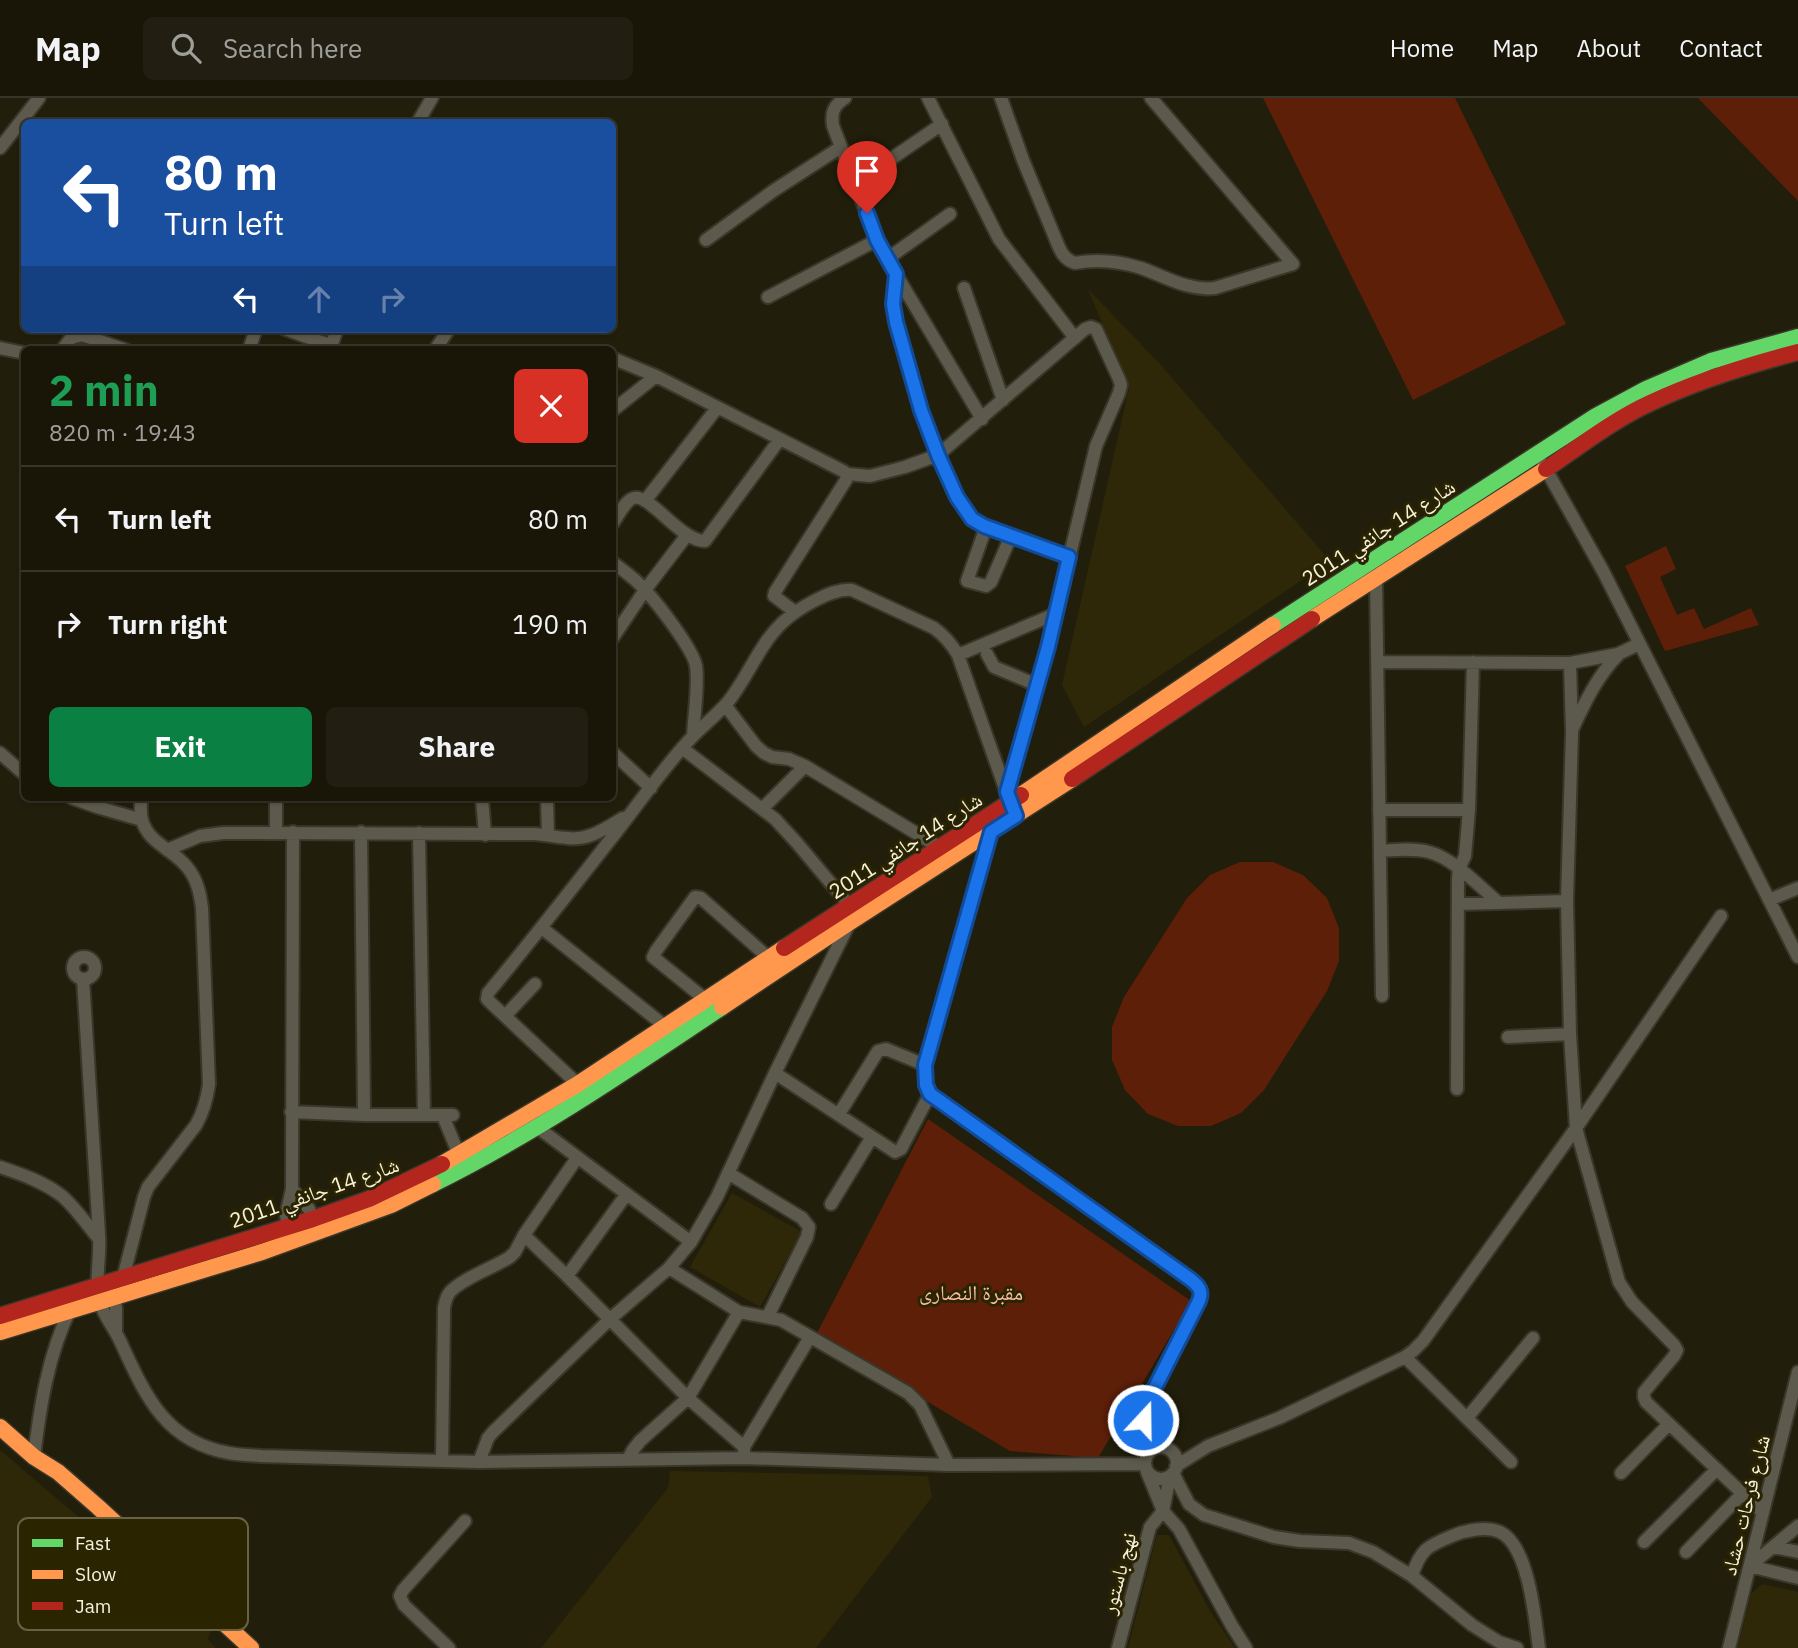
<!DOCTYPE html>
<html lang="en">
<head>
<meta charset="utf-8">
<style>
  body { margin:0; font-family:"IBM Plex Sans","Noto Naskh Arabic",sans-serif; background:#221f12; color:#f1f3f6; height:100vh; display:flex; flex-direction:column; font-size:26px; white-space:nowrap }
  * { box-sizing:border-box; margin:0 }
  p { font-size:23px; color:#9f9f9c }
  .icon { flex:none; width:38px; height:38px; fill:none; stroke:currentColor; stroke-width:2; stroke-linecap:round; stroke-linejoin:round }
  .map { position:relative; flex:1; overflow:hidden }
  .panel { position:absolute; left:21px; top:248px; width:595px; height:455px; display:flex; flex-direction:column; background:#191608; border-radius:10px; box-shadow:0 2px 5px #0004,0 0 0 2px #373529 }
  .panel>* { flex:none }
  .hud { position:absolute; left:21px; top:21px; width:595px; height:214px; border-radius:10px; box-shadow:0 2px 5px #0004,0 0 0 2px #373529; background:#1a4fa0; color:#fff; overflow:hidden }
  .pin { position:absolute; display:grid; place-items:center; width:60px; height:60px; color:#fff; margin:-72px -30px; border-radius:50% 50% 50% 0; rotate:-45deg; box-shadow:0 0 7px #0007 }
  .pin .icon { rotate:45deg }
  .me { position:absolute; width:77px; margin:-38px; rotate:21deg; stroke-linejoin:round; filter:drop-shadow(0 0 5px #0008) }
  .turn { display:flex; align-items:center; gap:24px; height:147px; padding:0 28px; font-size:32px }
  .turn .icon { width:91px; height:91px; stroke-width:2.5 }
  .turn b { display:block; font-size:49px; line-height:60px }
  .lanes { display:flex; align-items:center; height:66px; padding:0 28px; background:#0003; justify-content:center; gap:35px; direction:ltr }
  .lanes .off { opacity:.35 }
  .round { display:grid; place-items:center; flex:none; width:74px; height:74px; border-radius:10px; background:#221f12 }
  .summary { display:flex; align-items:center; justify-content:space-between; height:119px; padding:0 28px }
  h1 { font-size:42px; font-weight:700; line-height:52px; color:#1e9e55 }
  .button { display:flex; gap:14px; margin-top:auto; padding:14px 28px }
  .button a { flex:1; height:80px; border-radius:10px; background:#0b8043; color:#fff; font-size:28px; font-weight:700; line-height:80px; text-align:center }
  .button a+a { background:#221f12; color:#f1f3f6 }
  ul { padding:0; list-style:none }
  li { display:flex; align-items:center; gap:21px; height:105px; padding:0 28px; border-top:2px solid #373529 }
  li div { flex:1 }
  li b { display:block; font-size:26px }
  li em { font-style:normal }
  header { display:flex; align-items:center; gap:42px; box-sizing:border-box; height:98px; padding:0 35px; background:#191608; border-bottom:2px solid #373529 }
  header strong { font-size:33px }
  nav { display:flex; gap:38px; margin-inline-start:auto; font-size:24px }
  .search { width:490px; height:63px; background:#221f12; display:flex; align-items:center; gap:18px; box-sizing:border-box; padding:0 24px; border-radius:10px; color:#9f9f9c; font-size:26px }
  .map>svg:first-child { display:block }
  .built { fill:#2f2808 }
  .green { fill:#5e1f08 }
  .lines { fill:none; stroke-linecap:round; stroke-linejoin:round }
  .street-casing { stroke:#3a372a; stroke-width:16 }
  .fast-casing { stroke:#3a372a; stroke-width:19 }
  .slow-casing { stroke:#3a372a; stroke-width:19 }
  .jam-casing { stroke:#3a372a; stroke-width:19 }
  .street { stroke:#5c5a4c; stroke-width:12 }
  .fast { stroke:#63d668; stroke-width:16 }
  .slow { stroke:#ff974d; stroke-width:16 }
  .jam { stroke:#b3261e; stroke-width:16 }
  .route-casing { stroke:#114b97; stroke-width:18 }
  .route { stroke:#1a73e8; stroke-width:12 }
  .labels { text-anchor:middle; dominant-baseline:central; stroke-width:6; stroke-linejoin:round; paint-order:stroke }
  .street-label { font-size:21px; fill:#f5f1dd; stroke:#2b2401 }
  .park-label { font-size:21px; fill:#f9bcaa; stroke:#2b2401 }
  .key { fill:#2b2401; stroke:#686243; stroke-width:2 }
  .key-label { font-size:19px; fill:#f5f1dd }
</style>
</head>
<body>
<header>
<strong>Map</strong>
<div class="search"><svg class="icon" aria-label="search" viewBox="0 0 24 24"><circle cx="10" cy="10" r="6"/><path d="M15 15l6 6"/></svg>Search here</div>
<nav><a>Home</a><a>Map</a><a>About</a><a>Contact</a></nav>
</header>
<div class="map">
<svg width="1798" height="1550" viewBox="0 0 1798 1550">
  <rect width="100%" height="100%" fill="#211e0b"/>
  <!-- built -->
  <path class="built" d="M 1088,191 L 1159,265 L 1330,463 L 1084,629 L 1062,587 L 1129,290 Z
    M 732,1095 L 802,1134 L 760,1209 L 690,1169 Z
    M 0,1352 L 211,1532 L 208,1541 L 216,1550 L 0,1550 Z
    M 670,1373 L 928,1378 L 932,1399 L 816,1550 L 541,1550 L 668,1390 Z
    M 1157,1437 L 1169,1437 L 1210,1513 L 1235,1550 L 1128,1550 Z
    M 1762,1486 L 1798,1494 L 1798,1550 L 1738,1550 L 1751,1496 Z"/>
  <!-- green -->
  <path class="green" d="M 1263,0 L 1455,0 L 1566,226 L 1413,302 Z
    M 1698,0 L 1798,0 L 1798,103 Z
    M 1666,448 L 1676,471 L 1660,479 L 1677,517 L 1694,510 L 1704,531 L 1751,510 L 1759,527 L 1665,553 L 1625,468 Z
    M 1240,764 L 1273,764 L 1303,777 L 1327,800 L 1339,830 L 1339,863 L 1327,893 L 1264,992 L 1241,1015 L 1211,1028 L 1178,1028 L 1148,1016 L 1125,992 L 1112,962 L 1112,929 L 1124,899 L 1187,800 L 1210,777 Z
    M 928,1021 L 1191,1203 L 1098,1360 L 1010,1353 L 816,1237 Z"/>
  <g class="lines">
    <defs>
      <path id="street" d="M 845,0 C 833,8 831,15 833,28 L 877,142 L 887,161 L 982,321
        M 928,0 L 999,141 L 1075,240
        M 1001,0 L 1023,62 L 1056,142 C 1060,152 1063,161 1075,165 C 1097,161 1119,163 1141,170 C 1166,179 1188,193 1215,190 L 1293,166 L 1151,0
        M 418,24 L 432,0
        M 0,50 L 39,0
        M 856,85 L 942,26
        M 706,142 L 773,93 L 841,49
        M 887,161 L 950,116
        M 896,176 L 893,207 L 896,224 L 921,312 L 938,357 L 957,399 L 972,421 L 984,428 L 1069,459
        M 964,190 L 1003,302
        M 768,199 L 877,142
        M 285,231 L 332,248
        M 0,250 L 24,255
        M 62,252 L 71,240 L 82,237 L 126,252
        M 249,252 L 256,231
        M 330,252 L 337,231
        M 435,252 L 449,231
        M 612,260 L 656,278 L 843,373 L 847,376 L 870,378 L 905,369 L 938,357 L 1085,231 L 1091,229 L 1096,231 L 1119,281 L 1121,287 L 1119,295 L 1096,348 L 1048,549 L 1007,694
        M 612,313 L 656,278
        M 1543,366 L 1603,473 L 1798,859
        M 645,403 L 717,310
        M 612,426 C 618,419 625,402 634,400 C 649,395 682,444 705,443 L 780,341
        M 986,429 L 967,483 L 986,488 L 991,484 L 1011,438
        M 612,464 C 624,473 636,481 645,492 C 658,506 693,551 696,568 C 699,587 694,617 693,638
        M 1376,479 L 1382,898
        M 795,514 L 774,498 L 775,494 L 846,382 L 847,376
        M 612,541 L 645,492 L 687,437
        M 987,556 L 994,569 L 1037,587
        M 958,557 L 1055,516
        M 1377,564 L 1570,565 L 1618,556 L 1639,546
        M 1570,565 L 1572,634 L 1567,803 L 1570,936 L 1576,1030 L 1619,1184 L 1632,1204 L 1674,1247 L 1677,1252 L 1674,1258 L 1644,1294 L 1644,1299 L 1646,1304 L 1763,1415
        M 725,607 L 756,648 L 764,655 L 772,659 L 789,661 L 805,668 L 939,749 L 941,752
        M 1573,630 C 1585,604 1598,577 1618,557
        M 682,650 L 775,721 L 797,745 L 849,807
        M 612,654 L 651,690
        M 0,655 L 24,676
        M 72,700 L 97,709 L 142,722
        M 276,700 L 276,734
        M 482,700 L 485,737
        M 547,700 L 548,737
        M 762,711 L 805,668
        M 1379,712 L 1469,712
        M 361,734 L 364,1017
        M 991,734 L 925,967 L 926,987 L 930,996 L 1190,1181 C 1198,1188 1203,1193 1199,1203 L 1146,1307 C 1143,1324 1140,1337 1155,1350
        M 419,735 L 424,1017
        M 167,752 L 200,738 L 223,735 L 534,736 C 546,737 556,739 567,740 C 589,743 606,730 623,720
        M 1380,753 C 1396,752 1413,750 1429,754 C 1453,760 1480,789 1499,805
        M 1769,802 L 1798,790
        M 1458,806 L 1567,803
        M 542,830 L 666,929
        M73 870a11 11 0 1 1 22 0a11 11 0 1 1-22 0Z
        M 83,881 C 88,966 93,1051 99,1136 C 101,1159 94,1183 100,1205 C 105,1220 116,1232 122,1247 C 146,1299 166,1344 229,1355 C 239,1357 250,1357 261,1358 L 479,1364 L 744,1360 L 949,1367 L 1145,1366
        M 706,902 L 653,859 L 656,853 L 695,799 L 701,800 L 770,861
        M 505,918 L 535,886
        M 1508,939 L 1570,936
        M 775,975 L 895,1054 L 901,1051 L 930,996
        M 583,991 L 492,906 L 487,901 L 488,895 C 534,840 577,784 621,728 C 641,702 661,674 683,649 C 696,633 714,620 728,604 C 748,579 759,547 782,525 C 797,511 831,490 852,492 L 934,530 C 945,538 951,545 958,557 L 1007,696
        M 1457,991 L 1458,780 L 1459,771 L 1465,758 L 1469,712 L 1473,564
        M 291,1014 L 364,1017 L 453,1017
        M 839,1016 L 878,953 L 886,951 L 925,967
        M 443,1018 L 459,1057
        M 537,1029 L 691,1144
        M 577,1060 L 524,1137 L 567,1178 L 688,1300 L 744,1349 L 744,1360
        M 0,1069 C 21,1076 44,1084 62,1098 C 76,1110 87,1127 99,1141
        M 728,1075 L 802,1120 L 809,1129 L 807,1139 L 768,1218
        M 292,1091 L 309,1111 L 314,1125
        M 831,1106 L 872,1039
        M 289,1135 L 286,1117 L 292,1091 L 293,734
        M 669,1170 L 739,1214 L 781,1222 L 908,1295 L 920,1307 L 949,1367
        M 567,1178 L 626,1097
        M 123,1180 L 144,1099 L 148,1089 L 196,1027 C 204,1013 207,1001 209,986 L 202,810 C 200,795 197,781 187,769 C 174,752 148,745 142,722 C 140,715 141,707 141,700
        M 112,1193 L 116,1210 L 116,1234
        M 1405,1259 L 1511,1364
        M 1467,1320 L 1533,1240
        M1145 1365a16 16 0 1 1 32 0a16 16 0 1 1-32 0Z
        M 744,1349 L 810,1239
        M 34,1359 C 40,1309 48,1256 71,1210
        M 628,1361 L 633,1352 L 640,1343 L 688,1300 L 739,1214
        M 442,1363 L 444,1210 C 445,1204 446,1199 450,1194 C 463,1180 493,1170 510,1159 L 515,1154 L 524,1137
        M 479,1364 L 488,1340 L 493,1334 L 609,1222 L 669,1170 L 691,1144 L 717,1099 L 775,975 L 848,828
        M 1176,1368 L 1208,1348 L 1279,1320 L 1405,1259 L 1413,1253 L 1423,1243 L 1576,1030 L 1721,818
        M 1147,1374 L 1163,1413 L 1179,1431 L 1232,1528 L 1246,1550
        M 1173,1375 L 1189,1406 L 1204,1417 L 1274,1439 L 1300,1443 L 1349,1445 L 1373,1454 L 1412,1478 L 1472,1527 L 1499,1544 L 1517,1550
        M 1621,1375 L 1668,1327
        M 1644,1444 L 1717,1371
        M 1774,1449 L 1798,1454
        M 1686,1454 L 1742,1396
        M 1750,1468 L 1798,1428
        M 1750,1468 L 1798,1480
        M 1412,1478 C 1420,1452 1427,1448 1452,1438 C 1466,1432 1486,1428 1500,1434 C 1529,1448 1535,1521 1539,1550
        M 449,1550 L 404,1507 L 400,1498 L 403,1492 L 465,1423
        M 1118,1550 L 1150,1429 L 1163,1413 L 1170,1378
        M 1729,1550 L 1798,1274"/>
      <path id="fast" d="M 1273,527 L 1596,318 L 1646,291 L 1711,263 L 1798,239
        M 433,1086 C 534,1036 628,972 722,909"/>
      <path id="slow" d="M 1312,521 L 1546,371
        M 1021,697 L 1273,527
        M 722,909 L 850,824 L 1072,681
        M 442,1066 L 578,986 L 784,850
        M 0,1234 L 262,1154 L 391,1107 L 433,1086
        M 0,1329 L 34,1359 L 58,1374 L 98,1409 L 251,1550"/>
      <path id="jam" d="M 1546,371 C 1580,348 1613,322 1650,305 C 1697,283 1748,267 1798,254
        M 1072,681 L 1312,521
        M 784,850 L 1021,697
        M 0,1218 L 313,1121 L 369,1101 L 442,1066"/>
    </defs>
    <!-- street casing -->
    <use href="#street" class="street-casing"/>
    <!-- fast casing -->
    <use href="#fast" class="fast-casing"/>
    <!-- slow casing -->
    <use href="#slow" class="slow-casing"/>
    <!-- jam casing -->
    <use href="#jam" class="jam-casing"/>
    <!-- street -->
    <use href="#street" class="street"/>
    <!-- fast -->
    <use href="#fast" class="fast"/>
    <!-- slow -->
    <use href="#slow" class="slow"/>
    <!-- jam -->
    <use href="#jam" class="jam"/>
  </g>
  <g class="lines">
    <defs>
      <path id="route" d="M 867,115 L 877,142 L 896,176 L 893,206 L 896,224 L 921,312 L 938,357 L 957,399 L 972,421 L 984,428 L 1069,459 L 1048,549 L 1007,694 L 1016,718 L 991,734 L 925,967 L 926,987 L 930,996 L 1190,1181 C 1199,1188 1203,1193 1199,1203 L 1146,1307 L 1143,1322"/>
    </defs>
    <!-- route casing -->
    <use href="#route" class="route-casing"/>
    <!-- route -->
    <use href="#route" class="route"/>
  </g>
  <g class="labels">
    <!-- street labels -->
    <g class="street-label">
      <text transform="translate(1378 434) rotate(-33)">شارع 14 جانفي 2011</text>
      <text transform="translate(905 747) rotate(-33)">شارع 14 جانفي 2011</text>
      <text transform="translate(314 1094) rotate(-19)">شارع 14 جانفي 2011</text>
      <text transform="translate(1745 1407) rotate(-76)">شارع فرحات حشاد</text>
      <text transform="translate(1118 1475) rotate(-75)">نهج باستور</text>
    </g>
    <!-- park labels -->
    <g class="park-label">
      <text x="971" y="1194">مقبرة النصارى</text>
    </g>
  </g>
  <!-- legend -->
  <rect x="18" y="1420" width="230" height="112" rx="10" class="key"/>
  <rect x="32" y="1441" width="31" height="8" fill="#63d668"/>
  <rect x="32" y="1472" width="31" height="9" fill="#ff974d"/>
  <rect x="32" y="1504" width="31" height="8" fill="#b3261e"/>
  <g class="key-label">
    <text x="75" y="1452">Fast</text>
    <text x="75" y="1483">Slow</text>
    <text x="75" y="1515">Jam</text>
  </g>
</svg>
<div class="pin" style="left:867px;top:115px;background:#d93025"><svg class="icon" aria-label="arrive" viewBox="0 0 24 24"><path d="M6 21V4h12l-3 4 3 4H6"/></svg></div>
<svg class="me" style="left:1143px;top:1322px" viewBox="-20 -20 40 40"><circle r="17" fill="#1a73e8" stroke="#fff" stroke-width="3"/><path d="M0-11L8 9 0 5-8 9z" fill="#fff"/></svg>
<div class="hud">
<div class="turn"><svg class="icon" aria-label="left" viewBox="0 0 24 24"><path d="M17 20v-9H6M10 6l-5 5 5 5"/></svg><div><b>80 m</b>Turn left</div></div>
<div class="lanes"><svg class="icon" aria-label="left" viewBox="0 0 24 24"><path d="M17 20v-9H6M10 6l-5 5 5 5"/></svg><svg class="icon off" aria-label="ahead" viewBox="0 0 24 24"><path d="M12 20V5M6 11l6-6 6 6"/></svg><svg class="icon off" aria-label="right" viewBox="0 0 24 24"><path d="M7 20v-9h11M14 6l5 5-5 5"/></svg></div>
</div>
<section class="panel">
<div class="summary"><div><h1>2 min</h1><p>820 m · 19:43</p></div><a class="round" style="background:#d93025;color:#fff"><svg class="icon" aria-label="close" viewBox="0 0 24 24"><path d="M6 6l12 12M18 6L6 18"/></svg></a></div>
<ul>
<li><svg class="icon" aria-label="left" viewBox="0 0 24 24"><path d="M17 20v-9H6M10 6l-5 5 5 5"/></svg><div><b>Turn left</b></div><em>80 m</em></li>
<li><svg class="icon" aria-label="right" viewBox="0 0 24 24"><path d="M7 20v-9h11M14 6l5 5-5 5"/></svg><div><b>Turn right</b></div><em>190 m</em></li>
</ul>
<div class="button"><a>Exit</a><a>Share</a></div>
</section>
</div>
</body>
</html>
